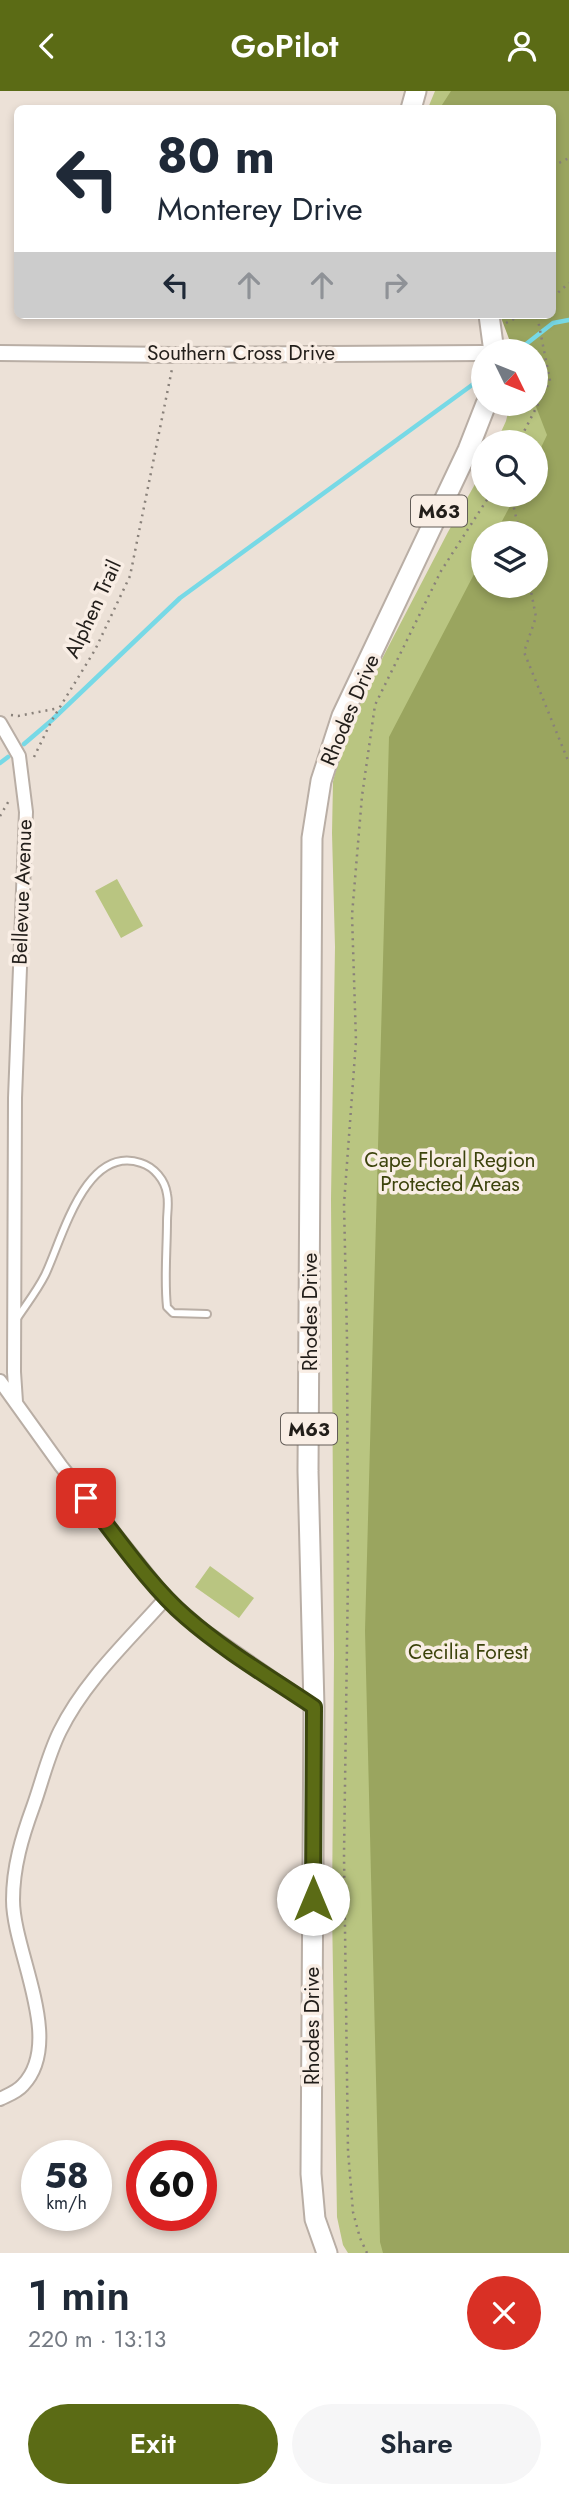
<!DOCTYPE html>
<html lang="en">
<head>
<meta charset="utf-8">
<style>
  body { margin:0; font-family:Jost,sans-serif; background:#f6f6f7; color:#1f2937; height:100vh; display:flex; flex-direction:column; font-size:26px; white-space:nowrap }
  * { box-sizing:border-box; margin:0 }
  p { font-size:23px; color:#747a83 }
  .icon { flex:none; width:38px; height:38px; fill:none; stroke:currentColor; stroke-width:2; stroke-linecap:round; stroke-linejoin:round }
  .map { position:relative; height:2162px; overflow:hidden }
  .details { display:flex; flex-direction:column; background:#fff; flex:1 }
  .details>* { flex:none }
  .top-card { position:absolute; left:14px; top:14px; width:542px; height:214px; border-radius:10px; box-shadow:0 4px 10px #0003; background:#fff; color:#1f2937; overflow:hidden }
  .needle { width:46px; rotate:133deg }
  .buttons { position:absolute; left:471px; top:248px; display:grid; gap:14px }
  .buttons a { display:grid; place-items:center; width:77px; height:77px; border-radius:50%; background:#fff; box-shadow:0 4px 10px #0003; font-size:35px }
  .speed { position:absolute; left:21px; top:2049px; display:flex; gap:14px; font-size:35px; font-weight:700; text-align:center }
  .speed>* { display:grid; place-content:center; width:91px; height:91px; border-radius:50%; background:#fff; box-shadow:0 4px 10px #0003; line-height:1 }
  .speed small { font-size:18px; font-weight:400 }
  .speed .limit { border:10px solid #d22; background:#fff; color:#111 }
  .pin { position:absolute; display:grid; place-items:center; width:60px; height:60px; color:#fff; margin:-30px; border-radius:14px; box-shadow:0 4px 10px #0006 }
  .me { position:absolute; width:77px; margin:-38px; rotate:0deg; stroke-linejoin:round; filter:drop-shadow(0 0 5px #0008) }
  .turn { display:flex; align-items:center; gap:24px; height:147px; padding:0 28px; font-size:32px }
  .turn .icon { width:91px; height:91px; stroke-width:2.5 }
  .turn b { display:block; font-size:49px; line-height:60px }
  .lanes { display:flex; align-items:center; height:66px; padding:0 28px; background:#0003; justify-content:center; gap:35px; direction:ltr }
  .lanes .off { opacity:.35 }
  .round { display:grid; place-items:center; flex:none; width:74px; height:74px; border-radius:37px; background:#f6f6f7 }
  .head { display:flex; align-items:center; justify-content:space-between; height:119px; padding:0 28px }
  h1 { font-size:42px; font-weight:600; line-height:52px }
  .primary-button { display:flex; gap:14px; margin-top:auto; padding:14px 28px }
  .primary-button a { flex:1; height:80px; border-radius:42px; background:#5b6b15; color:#fff; font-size:28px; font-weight:600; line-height:80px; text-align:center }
  .primary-button a+a { background:#f6f6f7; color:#1f2937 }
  header { display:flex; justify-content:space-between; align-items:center; height:91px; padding:0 28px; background:#5b6b15; color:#fff; font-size:32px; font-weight:600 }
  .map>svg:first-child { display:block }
  .green { fill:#b9c581; fill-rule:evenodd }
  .forest { fill:#9aa55f }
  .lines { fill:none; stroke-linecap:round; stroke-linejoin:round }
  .stream { stroke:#77d9e6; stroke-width:4.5 }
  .service-casing { stroke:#b9aea5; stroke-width:10 }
  .minor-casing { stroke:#b9aea5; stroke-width:16 }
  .tertiary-casing { stroke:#b9aea5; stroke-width:18 }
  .primary-casing { stroke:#b9aea5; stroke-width:23 }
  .path { stroke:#89817a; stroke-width:2.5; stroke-dasharray:2 5; stroke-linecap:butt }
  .service { stroke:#fff; stroke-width:6 }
  .minor { stroke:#fff; stroke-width:12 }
  .tertiary { stroke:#fff; stroke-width:14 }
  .primary { stroke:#fff; stroke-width:19 }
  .route-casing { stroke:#3b460e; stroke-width:18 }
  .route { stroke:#5b6b15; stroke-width:12 }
  .labels { text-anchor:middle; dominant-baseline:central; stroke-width:7; stroke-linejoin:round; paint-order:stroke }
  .shield { fill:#f9eee5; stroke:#625c57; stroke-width:2 }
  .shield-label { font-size:19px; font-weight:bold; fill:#221e1a }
  .street-label { font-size:21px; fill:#221e1a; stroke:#f9eee5 }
  .park-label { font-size:21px; fill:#3c430c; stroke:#f9eee5 }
</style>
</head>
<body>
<header><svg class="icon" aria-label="back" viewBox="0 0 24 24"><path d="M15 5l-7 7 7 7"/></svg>GoPilot<svg class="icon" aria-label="person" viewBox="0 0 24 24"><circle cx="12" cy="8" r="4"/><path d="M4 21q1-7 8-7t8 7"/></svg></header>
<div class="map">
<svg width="569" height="2162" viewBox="0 0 569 2162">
  <rect width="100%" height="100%" fill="#ece1d7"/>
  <!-- green -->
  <path class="green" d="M 435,0 L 569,0 L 569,2162 L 348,2162 L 343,2154 L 337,2126 L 332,1819 L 334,1563 L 331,1108 L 335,856 L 332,742 L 333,691 L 345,639 L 448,441 L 483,379 L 483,404 L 536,404 L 536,352 L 496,352 L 506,330 L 510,313 L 536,313 L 536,261 L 553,224 L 553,18 L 428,17 ZM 483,443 L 536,443 L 536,495 L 483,495 Z
    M 117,788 L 143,835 L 121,847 L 95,800 Z
    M 210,1475 L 254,1507 L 239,1527 L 195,1496 Z"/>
  <!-- forest -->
  <path class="forest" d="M 451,0 L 569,0 L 569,2162 L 383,2162 L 380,2151 L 365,1540 L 389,646 L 483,466 L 483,495 L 536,495 L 536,443 L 495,443 L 516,404 L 536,404 L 536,367 L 547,344 L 535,313 L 536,261 L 514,261 L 500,224 L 553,224 L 553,18 L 440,17 Z"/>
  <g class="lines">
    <!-- stream -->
    <path class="stream" d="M 516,261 L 553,232 L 569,229
      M 24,653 L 52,629 L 180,507 L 483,286
      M 0,672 L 8,666"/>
    <defs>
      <path id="service" d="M 16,1229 C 25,1215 37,1200 45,1184 C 62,1149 85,1053 141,1072 C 154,1076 165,1089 167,1103 C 169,1112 167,1121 167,1130 C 167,1158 164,1188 167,1216 L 173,1222 L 207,1223"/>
      <path id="minor" d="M 0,632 L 19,665 L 26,721 L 15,1007 L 14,1281 L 16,1311
        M 0,1290 L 61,1375 L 166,1507 L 203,1539 L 314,1616
        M 0,2008 C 8,2004 17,2001 23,1994 C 65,1950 13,1861 13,1809 C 13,1776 22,1746 33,1716 C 42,1691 48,1664 60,1640 C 85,1589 129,1549 166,1507"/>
      <path id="tertiary" d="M 0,262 L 175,264 L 483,262"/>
      <path id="primary" d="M 411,18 L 416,0
        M 489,224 L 494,261
        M 327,2162 L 315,2128 L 311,2083 L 314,1616 L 308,1380 L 312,747 L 321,690 L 342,625 L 468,359 L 486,313"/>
    </defs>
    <!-- service casing -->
    <use href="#service" class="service-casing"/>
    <!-- minor casing -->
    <use href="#minor" class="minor-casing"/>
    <!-- tertiary casing -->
    <use href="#tertiary" class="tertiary-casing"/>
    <!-- primary casing -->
    <use href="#primary" class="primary-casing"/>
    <!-- path -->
    <path class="path" d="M 553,75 L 569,67
      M 553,206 L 569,192
      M 506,232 L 522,224
      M 518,352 L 550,290 L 537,224
      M 508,404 L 513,413 L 520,443
      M 530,495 L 536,526 L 524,561 L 569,672
      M 11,624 L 18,625 L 59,617
      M 34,666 L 52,629 L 95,559 L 130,485 L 172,278
      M 0,725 L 10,708
      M 367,2162 L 360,2147 L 353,2121 L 348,2060 L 344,1764 L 348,1484 L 347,1248 L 344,1113 L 356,950 L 352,824 L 362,705 L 375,614 L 441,480 L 490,404"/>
    <!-- service -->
    <use href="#service" class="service"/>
    <!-- minor -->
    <use href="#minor" class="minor"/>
    <!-- tertiary -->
    <use href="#tertiary" class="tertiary"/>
    <!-- primary -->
    <use href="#primary" class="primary"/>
  </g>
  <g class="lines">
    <defs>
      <path id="route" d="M 86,1407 C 116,1445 150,1495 186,1526 C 225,1560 271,1587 314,1616 L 313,1808"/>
    </defs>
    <!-- route casing -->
    <use href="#route" class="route-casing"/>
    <!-- route -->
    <use href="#route" class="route"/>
  </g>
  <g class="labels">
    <!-- shield labels -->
    <g class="shield">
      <rect x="411" y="404.5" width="56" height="31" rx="5"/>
      <rect x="281" y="1322.5" width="56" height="31" rx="5"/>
    </g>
    <g class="shield-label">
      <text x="439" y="420">M63</text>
      <text x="309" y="1338">M63</text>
    </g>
    <!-- street labels -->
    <g class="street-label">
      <text x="241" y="262">Southern Cross Drive</text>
      <text transform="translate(93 518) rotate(-65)">Alphen Trail</text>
      <text transform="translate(350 619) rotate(-67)">Rhodes Drive</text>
      <text transform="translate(22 801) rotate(-88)">Bellevue Avenue</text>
      <text transform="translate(310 1221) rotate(-90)">Rhodes Drive</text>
      <text transform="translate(312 1935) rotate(-90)">Rhodes Drive</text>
    </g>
    <!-- park labels -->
    <g class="park-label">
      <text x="450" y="1069">Cape Floral Region<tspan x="450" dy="24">Protected Areas</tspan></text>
      <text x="468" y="1561">Cecilia Forest</text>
    </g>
  </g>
</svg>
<div class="buttons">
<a><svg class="needle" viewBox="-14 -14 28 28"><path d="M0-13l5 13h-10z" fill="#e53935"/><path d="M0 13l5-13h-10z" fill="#747a83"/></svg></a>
<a><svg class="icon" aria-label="search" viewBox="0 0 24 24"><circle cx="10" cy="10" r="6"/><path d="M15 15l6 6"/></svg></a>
<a><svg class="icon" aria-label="layers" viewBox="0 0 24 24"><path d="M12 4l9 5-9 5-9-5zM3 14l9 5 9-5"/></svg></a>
</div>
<div class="speed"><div>58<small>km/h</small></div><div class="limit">60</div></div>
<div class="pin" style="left:86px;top:1407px;background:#d93025"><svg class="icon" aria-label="arrive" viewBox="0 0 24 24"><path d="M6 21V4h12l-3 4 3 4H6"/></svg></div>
<svg class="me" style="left:313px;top:1808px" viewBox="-20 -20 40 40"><circle r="19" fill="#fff"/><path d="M0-13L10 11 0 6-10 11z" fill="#5b6b15"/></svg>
<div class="top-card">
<div class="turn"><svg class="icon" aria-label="left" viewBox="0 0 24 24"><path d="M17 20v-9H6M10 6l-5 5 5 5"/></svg><div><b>80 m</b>Monterey Drive</div></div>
<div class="lanes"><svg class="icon" aria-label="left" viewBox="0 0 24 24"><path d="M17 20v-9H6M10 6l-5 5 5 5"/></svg><svg class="icon off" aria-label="ahead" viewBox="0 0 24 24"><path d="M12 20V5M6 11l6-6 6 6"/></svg><svg class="icon off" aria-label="ahead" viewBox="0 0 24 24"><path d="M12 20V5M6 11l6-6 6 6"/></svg><svg class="icon off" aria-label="right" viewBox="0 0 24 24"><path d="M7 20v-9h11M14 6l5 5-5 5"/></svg></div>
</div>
</div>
<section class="details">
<div class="head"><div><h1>1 min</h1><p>220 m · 13:13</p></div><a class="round" style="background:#d93025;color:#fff"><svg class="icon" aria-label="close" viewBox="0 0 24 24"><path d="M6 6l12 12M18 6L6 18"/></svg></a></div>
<div class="primary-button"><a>Exit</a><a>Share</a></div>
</section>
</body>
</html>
